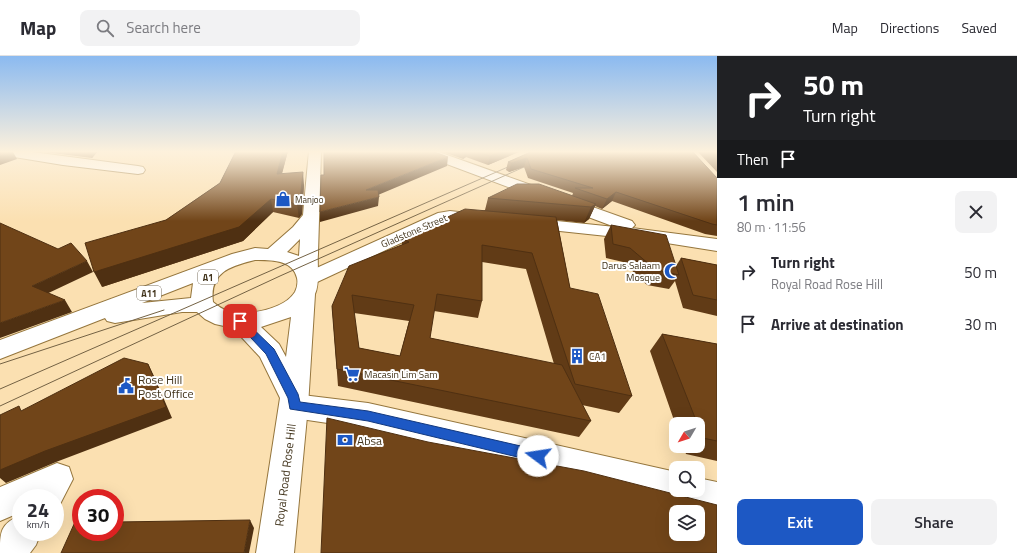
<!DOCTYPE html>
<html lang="en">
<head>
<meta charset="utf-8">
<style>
  body { margin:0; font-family:"Titillium Web",sans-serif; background:#f2f2f3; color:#2b2b33; height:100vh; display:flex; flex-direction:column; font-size:15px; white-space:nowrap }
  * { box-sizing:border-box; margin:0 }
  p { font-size:13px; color:#7c7c81 }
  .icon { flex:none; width:22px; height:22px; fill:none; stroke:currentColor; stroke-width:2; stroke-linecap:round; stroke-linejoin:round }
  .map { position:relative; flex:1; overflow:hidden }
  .panel { display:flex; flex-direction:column; background:#fff; width:300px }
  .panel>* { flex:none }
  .banner { background:#202124; color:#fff; overflow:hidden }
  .needle { width:26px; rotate:231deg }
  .fabs { position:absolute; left:669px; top:361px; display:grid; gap:8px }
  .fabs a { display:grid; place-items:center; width:36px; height:36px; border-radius:8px; background:#fff; box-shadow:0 4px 16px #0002; font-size:20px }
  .speed { position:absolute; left:12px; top:433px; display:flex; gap:8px; font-size:20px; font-weight:700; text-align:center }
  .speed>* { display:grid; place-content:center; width:52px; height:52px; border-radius:50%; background:#fff; box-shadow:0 4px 16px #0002; line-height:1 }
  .speed small { font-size:10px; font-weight:400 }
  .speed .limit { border:6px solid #d22; background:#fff; color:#111 }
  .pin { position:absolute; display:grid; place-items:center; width:34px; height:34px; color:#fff; margin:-17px; border-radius:8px; box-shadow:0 2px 6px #0006 }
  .me { position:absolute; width:44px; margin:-22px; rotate:284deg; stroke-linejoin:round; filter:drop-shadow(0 0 3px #0008) }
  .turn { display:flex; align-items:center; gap:14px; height:84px; padding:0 20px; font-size:18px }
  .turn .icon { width:52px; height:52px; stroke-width:2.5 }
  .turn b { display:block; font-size:28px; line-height:34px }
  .then { display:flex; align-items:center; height:38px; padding:0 20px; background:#0003; gap:8px; font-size:15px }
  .round { display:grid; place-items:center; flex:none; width:42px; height:42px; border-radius:8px; background:#f2f2f3 }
  .overview { display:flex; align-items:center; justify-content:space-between; height:68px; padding:0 20px }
  h1 { font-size:24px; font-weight:600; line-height:30px }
  .primary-button { display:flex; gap:8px; margin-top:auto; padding:8px 20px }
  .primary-button a { flex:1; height:46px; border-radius:8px; background:#1d58c4; color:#fff; font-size:16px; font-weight:600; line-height:46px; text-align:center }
  .primary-button a+a { background:#f2f2f3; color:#2b2b33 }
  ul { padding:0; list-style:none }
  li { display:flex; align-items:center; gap:12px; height:52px; padding:0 20px }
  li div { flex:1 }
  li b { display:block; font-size:15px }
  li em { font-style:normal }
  header { display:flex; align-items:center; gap:24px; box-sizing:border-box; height:56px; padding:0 20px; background:#fff; border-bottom:1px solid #e1e1e2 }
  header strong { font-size:19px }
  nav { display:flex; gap:22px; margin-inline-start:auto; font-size:14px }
  .search { width:280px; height:36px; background:#f2f2f3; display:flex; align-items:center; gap:10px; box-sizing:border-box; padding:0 14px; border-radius:8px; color:#7c7c81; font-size:15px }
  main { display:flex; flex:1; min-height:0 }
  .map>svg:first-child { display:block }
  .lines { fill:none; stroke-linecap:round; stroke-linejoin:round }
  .street-casing { stroke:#95763d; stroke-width:2 }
  .secondary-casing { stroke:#95763d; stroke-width:2 }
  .primary-casing { stroke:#95763d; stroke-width:2 }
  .street { fill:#fff; fill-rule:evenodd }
  .secondary { fill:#fff; fill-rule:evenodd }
  .primary { fill:#fff; fill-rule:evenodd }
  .tram { stroke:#746244; stroke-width:1 }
  .wall { fill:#613b16; fill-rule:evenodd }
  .shaded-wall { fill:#4f3012 }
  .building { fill:#714519; stroke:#4f3012; fill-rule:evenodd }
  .route { fill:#1d58c4; stroke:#13397f }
  .labels { text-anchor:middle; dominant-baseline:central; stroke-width:4; stroke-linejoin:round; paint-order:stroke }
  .far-poi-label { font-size:9px; fill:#41331b; stroke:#fff; text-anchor:start }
  .shield { fill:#fff; stroke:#7a705f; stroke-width:1 }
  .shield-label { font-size:9px; font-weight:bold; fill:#41331b }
  .street-label { font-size:10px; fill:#41331b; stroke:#fff }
  .poi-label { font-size:10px; fill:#41331b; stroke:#fff; text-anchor:start }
  .near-poi-label { font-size:12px; fill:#41331b; stroke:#fff; text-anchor:start }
  .near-street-label { font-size:12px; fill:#41331b; stroke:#fff }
</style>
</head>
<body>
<header>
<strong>Map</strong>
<div class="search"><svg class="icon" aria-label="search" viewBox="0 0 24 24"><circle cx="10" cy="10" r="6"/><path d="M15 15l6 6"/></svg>Search here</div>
<nav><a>Map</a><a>Directions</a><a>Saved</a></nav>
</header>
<main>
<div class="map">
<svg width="717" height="497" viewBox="0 0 717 497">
  <rect width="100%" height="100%" fill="#fbe0b1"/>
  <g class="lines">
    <defs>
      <path id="street" d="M 0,95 L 25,95 L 138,110 L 143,111 L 145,114 L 143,117 L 138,118 L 63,109 L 2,99 L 0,98 Z
        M 294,338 L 368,347 L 676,416 L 676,434 L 698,434 L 698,422 L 717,426 L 717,460 L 368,373 L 294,362 L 284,359 L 280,350 L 284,341 Z
        M 57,407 L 69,411 L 73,423 L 57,454 L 55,455 L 55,442 L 21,442 L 21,456 L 0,465 L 0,431 Z
        M 21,459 L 21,476 L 41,476 L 36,489 L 30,497 L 0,497 C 0,476 0,468 21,459 Z"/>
      <path id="secondary" d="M 418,95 L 436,95 L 632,165 L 635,169 L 632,172 L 717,183 L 717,195 L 654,185 L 522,171 L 520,167 L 522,163 L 528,162 L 615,171 L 420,98 Z
        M 450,155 L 485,159 L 487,163 L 485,167 L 479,168 L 448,165 L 315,227 L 308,229 L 301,227 L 298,223 L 301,219 L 438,157 Z"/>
      <path id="primary" d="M 309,95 L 321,95 C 320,130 319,163 318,198 C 317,210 320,227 315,238 L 308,350 L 294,497 L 256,497 L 280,342 L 260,301 L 233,272 L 215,268 L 205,263 L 197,256 L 182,256 L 115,267 L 107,265 L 105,262 L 0,303 L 0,284 L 232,198 L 255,192 L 268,193 L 293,171 L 303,159 ZM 300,183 L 299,200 L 287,196 ZM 255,204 C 269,204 293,203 297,222 C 298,226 297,232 295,236 C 284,254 247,260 229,255 C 223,254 218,250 213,246 C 209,216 231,210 255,204 ZM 193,227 L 191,242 L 142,247 ZM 291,261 L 286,301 L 279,288 L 261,271 Z"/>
    </defs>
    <!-- street casing -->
    <use href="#street" class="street-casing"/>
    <!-- secondary casing -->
    <use href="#secondary" class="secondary-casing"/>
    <!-- primary casing -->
    <use href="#primary" class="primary-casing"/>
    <!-- street -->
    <use href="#street" class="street"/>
    <!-- secondary -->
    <use href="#secondary" class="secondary"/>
    <!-- primary -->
    <use href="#primary" class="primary"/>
    <!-- tram -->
    <path class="tram" d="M 0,308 L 164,254
      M 0,333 L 517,107
      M 0,350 L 280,220 L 533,107"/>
  </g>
  <!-- wall -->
  <path class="wall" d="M 36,95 L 98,95 L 92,102 Z
    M 236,95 L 288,95 L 282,118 L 304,129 L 302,158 L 299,162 L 273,156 L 243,185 L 102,231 L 166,164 L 220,127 Z
    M 440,95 L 521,95 L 488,109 L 466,101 L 463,103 Z
    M 533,95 L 717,122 L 717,180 L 705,178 L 612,145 L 602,153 L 595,150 L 589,163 L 584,167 L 557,164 L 570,232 L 632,340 L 619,357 L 582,349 L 591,365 L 579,381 L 338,330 L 332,250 L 402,189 L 402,182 L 485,154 L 488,142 L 572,140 L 573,137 L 528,122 L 524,111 L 509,116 L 506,114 L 508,106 ZM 482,206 L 526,213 L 554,308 L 430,282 L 434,255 L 478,262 L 482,245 ZM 354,257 L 409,265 L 400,300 L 359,292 Z
    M 698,95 L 717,95 L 717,116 L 698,96 Z
    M 611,169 L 676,210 L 681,202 L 717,209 L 717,260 L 683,252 L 675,225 L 669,233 L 647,229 L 623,206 L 606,202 L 604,183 Z
    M 662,278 L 717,288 L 717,405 L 686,398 L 683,390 L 698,390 L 698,368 L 676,368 L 676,370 L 650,295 Z"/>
  <!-- shaded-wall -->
  <path class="shaded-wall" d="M 89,95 L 98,95 L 92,102 Z
    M 283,95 L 288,95 L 278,131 L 277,118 Z
    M 464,95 L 467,95 L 466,101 L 463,103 Z
    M 503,95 L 521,95 L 488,109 L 490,100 Z
    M 13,96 L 17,103 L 0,109 L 0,100 Z
    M 448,101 L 447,110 L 366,144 L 366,134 Z
    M 527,102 L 524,111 L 509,116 L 511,107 Z
    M 303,116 L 304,129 L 302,158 L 299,162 L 297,148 Z
    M 616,136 L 612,145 L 602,153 L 607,143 Z
    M 379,141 L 378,150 L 320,166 L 320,156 Z
    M 271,143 L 273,156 L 243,185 L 102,231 L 94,216 Z
    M 596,148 L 589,163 L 584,167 L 591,151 Z
    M 87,205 L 93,216 L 40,241 L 32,230 Z
    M 65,244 L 72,256 L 0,282 L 0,267 Z
    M 148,308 L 154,320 L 172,362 L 56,406 L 6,427 L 0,422 L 0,414 Z
    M 250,464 L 254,472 L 249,497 L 244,497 Z"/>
  <!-- building -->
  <path class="building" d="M 0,95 L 9,95 L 13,96 L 0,100 Z
    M 236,95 L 283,95 L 277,118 L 303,116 L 300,145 L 297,148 L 271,143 L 239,171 L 94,216 L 85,187 L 166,164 L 220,127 Z
    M 324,95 L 432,95 L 448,101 L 366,134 L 378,134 L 379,141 L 320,156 L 321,119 L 324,119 Z
    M 474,95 L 503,95 L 490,100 Z
    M 533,95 L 692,95 L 717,122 L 717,169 L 712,168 L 616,136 L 607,143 L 575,132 L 593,132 L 531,113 L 527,102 L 511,107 L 508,106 Z
    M 710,95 L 717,95 L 717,101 Z
    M 517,128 L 539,128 L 596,148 L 591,151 L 488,142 Z
    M 465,153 L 556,161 L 570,232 L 598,238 L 632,340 L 575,328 L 532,197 L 482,189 L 482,245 L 437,238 L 430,282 L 562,309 L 591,365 L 337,313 L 332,250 L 349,210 L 409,186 L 402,182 ZM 352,239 L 414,249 L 400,300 L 359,292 Z
    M 0,167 L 58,193 L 71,187 L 87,205 L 32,230 L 65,244 L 0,267 Z
    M 611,169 L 666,179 L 679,219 L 656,214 L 630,192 L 613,188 Z
    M 681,202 L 717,209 L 717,244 L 693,239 Z
    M 662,278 L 717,288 L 717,385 L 703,382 Z
    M 124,302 L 148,308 L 166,351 L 45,395 L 0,414 L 0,359 L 19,350 L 21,355 Z
    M 327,362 L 428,386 L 584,415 L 717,449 L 717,497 L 321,497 ZM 676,456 L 698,456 L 698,478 L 676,478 Z
    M 250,464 L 244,497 L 61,497 L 75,466 L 81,466 L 81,476 L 115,476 L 115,466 Z"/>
  <!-- sky -->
  <linearGradient id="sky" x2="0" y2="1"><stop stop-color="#8bbaf0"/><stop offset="0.58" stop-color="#fdf1dc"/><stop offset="1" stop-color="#fdf1dc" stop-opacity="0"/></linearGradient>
  <rect width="717" height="165" fill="url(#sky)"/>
  <!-- route -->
  <path class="route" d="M 240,262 L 243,263 L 274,293 L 298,338 L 300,346 L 368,355 L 538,394 L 542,396 L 544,400 L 542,405 L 538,406 L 368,365 L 290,353 L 288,342 L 266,298 L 235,265 Z"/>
  <!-- icons -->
  <defs>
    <symbol id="shop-bare" viewBox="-9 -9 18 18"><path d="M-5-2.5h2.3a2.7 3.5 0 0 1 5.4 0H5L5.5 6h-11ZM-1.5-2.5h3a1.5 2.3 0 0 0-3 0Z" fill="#1d58c4" stroke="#fff" stroke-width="2.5" paint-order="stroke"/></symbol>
    <symbol id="mosque-bare" viewBox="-9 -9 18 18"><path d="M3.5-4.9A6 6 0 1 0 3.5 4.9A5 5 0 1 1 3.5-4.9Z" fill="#1d58c4" stroke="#fff" stroke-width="2.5" paint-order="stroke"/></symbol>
    <symbol id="building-bare" viewBox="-9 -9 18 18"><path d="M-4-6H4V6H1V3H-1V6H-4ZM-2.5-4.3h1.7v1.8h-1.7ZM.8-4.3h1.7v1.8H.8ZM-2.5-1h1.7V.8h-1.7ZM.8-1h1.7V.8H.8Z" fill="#1d58c4" stroke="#fff" stroke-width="2.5" paint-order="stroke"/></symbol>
    <symbol id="supermarket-bare" viewBox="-9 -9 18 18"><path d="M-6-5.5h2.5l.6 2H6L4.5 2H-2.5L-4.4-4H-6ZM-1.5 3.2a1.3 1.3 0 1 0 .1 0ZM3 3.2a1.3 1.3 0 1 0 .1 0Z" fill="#1d58c4" stroke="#fff" stroke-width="2.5" paint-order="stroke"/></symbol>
    <symbol id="civic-bare" viewBox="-9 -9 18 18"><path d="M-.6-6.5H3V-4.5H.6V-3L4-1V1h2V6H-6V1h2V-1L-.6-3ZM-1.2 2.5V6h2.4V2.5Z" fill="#1d58c4" stroke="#fff" stroke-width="2.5" paint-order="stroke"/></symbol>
    <symbol id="bank-bare" viewBox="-9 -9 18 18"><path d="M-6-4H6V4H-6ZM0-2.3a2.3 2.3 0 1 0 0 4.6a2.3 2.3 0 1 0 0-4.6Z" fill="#1d58c4" stroke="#fff" stroke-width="2.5" paint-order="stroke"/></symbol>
  </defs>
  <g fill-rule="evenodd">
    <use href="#shop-bare" x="272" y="132" width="22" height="22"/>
    <use href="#mosque-bare" x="661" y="204" width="22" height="22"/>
    <use href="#building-bare" x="566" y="289" width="22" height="22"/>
    <use href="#supermarket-bare" x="341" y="307" width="22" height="22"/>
    <use href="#civic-bare" x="115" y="319" width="22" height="22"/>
    <use href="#bank-bare" x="334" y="373" width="22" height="22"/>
  </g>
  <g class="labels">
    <!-- far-poi labels -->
    <g class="far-poi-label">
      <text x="295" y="143">Manjoo</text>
    </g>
    <!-- shield labels -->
    <g class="shield">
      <rect x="198" y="214" width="20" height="14" rx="3"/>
      <rect x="137" y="230" width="24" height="14" rx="3"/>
    </g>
    <g class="shield-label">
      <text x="208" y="221">A1</text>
      <text x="149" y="237">A11</text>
    </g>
    <!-- street labels -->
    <g class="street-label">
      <text transform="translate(414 175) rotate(-23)">Gladstone Street</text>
    </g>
    <!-- poi labels -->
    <g class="poi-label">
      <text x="660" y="209" text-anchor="end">Darus Salaam<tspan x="660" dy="12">Mosque</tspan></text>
      <text x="589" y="300">CA1</text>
      <text x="364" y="318">Macasin Lim Sam</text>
    </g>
    <!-- near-poi labels -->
    <g class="near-poi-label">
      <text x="138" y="323">Rose Hill<tspan x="138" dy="14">Post Office</tspan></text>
      <text x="357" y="384">Absa</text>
    </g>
    <!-- near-street labels -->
    <g class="near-street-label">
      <text transform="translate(285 419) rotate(-83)">Royal Road Rose Hill</text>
    </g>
  </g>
</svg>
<div class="fabs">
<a><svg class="needle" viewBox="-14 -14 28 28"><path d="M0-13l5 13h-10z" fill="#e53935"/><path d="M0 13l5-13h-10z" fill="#7c7c81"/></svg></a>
<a><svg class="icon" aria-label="search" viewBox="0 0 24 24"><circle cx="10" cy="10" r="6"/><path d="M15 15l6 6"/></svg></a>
<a><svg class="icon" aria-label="layers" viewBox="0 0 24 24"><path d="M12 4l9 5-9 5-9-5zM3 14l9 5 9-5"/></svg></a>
</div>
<div class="speed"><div>24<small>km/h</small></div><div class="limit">30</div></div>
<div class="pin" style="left:240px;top:265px;background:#d93025"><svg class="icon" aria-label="arrive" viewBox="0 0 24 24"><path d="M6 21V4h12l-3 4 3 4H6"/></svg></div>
<svg class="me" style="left:538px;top:400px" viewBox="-20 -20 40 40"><circle r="19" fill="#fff"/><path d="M0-13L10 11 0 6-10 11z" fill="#1d58c4"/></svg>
</div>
<section class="panel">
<div class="banner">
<div class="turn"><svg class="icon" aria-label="right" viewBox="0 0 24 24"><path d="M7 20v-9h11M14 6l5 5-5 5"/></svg><div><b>50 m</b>Turn right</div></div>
<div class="then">Then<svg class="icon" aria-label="arrive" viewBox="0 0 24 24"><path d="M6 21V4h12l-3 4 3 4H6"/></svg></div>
</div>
<div class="overview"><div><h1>1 min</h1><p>80 m · 11:56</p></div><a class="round"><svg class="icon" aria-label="close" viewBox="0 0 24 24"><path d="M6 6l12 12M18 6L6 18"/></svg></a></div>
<ul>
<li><svg class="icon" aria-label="right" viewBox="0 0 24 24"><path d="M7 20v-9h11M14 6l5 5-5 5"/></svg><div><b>Turn right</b><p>Royal Road Rose Hill</p></div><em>50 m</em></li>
<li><svg class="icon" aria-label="arrive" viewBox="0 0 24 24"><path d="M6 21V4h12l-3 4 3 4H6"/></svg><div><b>Arrive at destination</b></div><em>30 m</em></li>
</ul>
<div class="primary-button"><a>Exit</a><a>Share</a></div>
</section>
</main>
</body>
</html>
